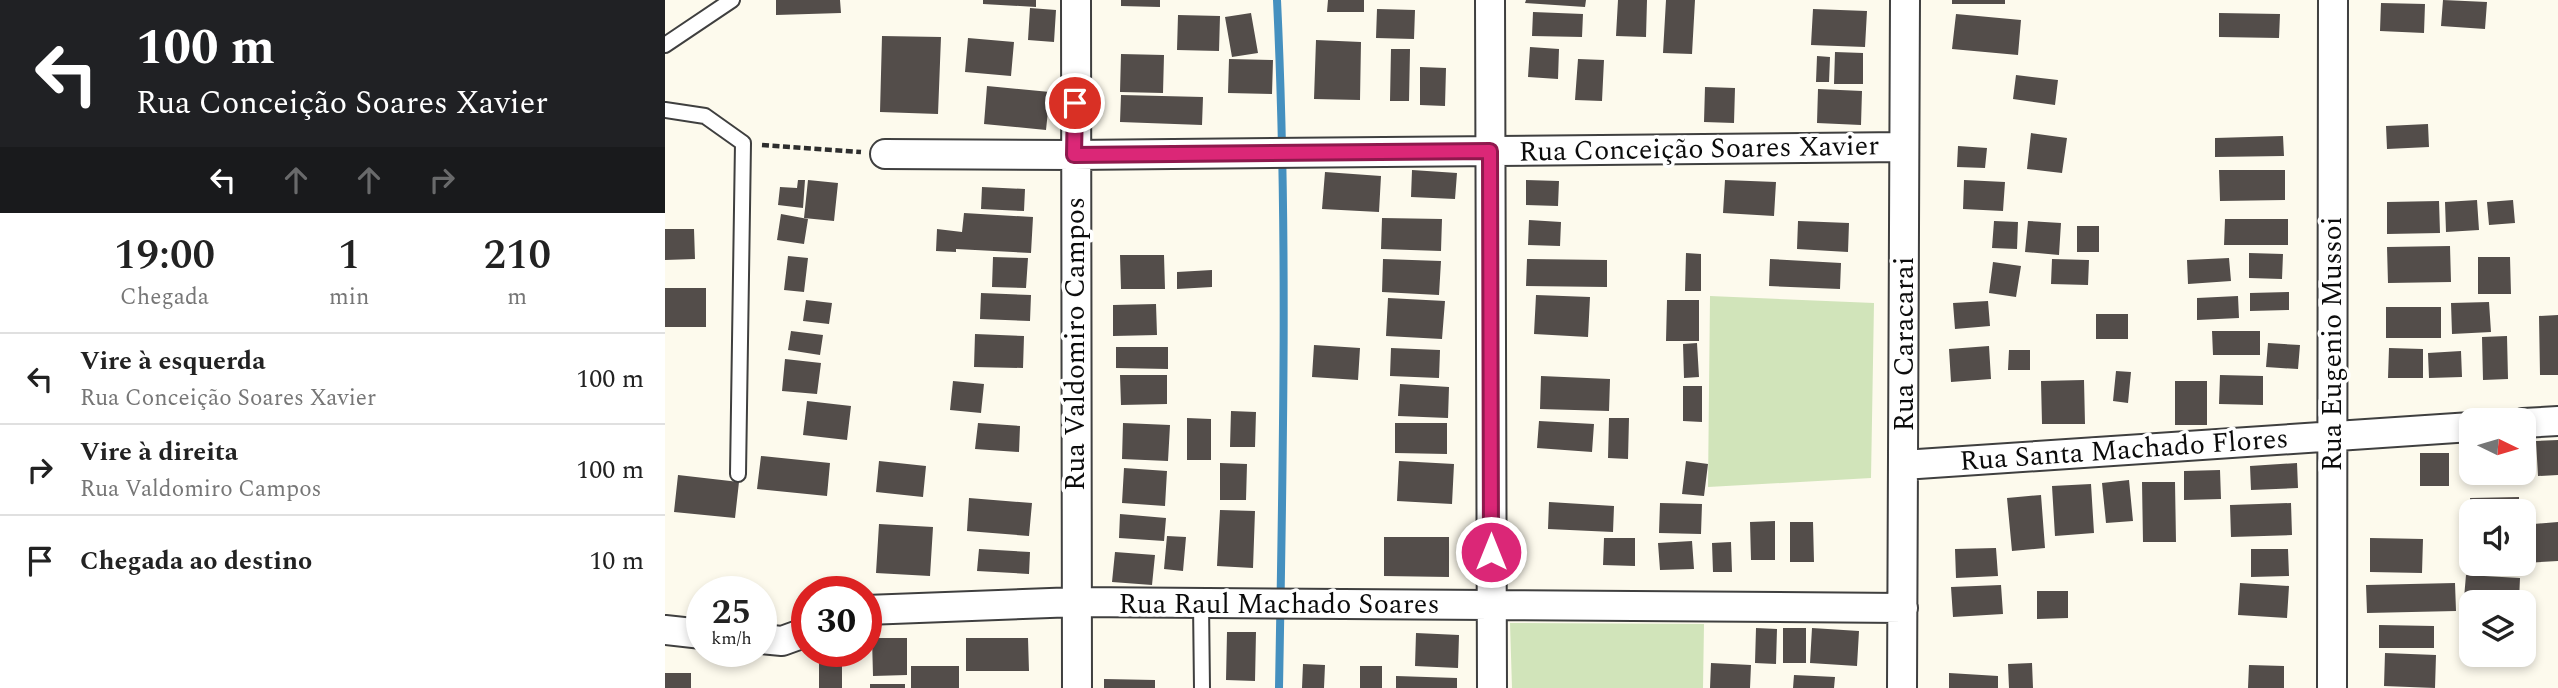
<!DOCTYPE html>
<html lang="pt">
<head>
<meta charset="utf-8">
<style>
  body { margin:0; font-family:Spectral,serif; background:#f2f2f2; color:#222; height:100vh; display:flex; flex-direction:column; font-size:26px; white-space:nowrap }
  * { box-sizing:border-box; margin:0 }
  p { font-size:23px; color:#767676 }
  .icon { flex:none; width:38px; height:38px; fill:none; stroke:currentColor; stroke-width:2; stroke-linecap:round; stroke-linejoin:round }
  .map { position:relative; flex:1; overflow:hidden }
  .details { display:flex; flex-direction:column; background:#fff; width:665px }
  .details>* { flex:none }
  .banner { background:#202124; color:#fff; overflow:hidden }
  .needle { width:46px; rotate:95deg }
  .buttons { position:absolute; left:1794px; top:408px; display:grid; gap:14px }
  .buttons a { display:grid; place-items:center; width:77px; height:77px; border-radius:14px; background:#fff; box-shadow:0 4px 10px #0003; font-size:35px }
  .speed { position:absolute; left:21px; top:576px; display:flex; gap:14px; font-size:35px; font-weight:700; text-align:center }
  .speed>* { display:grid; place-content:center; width:91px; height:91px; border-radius:50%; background:#fff; box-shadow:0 4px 10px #0003; line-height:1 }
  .speed small { font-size:18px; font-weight:400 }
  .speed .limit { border:10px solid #d22; background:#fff; color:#111 }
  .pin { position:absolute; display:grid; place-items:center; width:60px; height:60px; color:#fff; margin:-30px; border:4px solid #fff; border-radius:50%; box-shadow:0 2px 7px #0007 }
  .me { position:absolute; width:77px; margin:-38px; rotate:0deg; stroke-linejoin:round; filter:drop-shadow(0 0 5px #0008) }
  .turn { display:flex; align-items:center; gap:24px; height:147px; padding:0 21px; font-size:32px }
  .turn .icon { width:91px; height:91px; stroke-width:2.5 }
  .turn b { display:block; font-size:49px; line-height:60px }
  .lanes { display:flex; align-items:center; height:66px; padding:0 21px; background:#0003; justify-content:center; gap:35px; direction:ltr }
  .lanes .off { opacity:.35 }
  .eta { display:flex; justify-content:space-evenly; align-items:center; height:119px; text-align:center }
  .eta b { font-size:42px; font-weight:600; line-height:49px }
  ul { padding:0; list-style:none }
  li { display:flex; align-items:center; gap:21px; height:91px; padding:0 21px; border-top:2px solid #e0e0e0 }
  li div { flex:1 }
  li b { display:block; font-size:26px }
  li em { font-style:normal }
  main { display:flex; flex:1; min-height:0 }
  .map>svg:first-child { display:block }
  .green { fill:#d1e4ba }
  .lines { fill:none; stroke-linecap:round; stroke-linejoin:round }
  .stream { stroke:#4590bf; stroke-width:8 }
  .building { fill:#534d4a }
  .lane-casing { stroke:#3f3f3f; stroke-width:18 }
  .street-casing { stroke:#3f3f3f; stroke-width:32 }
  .path { stroke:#2e2e2e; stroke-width:4.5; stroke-dasharray:7 3.5; stroke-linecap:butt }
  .lane { stroke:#fff; stroke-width:14 }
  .street { stroke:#fff; stroke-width:28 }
  .route-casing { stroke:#8e194d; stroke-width:18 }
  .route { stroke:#db2777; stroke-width:12 }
  .labels { text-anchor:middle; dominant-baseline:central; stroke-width:7; stroke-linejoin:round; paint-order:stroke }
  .street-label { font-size:28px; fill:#0c0c0c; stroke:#fff }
</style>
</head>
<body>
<main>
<section class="details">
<div class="banner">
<div class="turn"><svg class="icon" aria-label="left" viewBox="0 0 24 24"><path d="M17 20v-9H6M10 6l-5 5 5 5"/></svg><div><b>100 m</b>Rua Conceição Soares Xavier</div></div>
<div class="lanes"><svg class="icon" aria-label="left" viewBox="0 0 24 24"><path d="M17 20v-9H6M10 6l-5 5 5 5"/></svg><svg class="icon off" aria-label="ahead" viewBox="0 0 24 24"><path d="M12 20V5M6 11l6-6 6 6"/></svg><svg class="icon off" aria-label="ahead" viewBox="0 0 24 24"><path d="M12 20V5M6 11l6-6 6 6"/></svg><svg class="icon off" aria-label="right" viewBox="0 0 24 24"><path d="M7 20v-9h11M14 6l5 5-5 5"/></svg></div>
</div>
<div class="eta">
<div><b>19:00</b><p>Chegada</p></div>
<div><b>1</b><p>min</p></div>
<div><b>210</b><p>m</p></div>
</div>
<ul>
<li><svg class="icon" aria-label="left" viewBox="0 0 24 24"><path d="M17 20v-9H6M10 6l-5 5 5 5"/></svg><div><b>Vire à esquerda</b><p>Rua Conceição Soares Xavier</p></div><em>100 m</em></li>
<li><svg class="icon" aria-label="right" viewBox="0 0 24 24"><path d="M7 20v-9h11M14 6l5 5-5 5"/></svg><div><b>Vire à direita</b><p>Rua Valdomiro Campos</p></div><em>100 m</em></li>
<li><svg class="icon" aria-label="arrive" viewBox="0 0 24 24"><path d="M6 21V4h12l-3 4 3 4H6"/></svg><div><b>Chegada ao destino</b></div><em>10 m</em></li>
</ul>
</section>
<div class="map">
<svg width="1893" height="688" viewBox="0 0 1893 688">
  <rect width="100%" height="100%" fill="#fdfaed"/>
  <!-- green -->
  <path class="green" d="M 1045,296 L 1209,303 L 1206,478 L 1043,487 Z
    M 845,623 L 1039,624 L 1038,688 L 847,688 Z"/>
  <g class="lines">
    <!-- stream -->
    <path class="stream" d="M 612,0 C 623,229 618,459 614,688"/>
  </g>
  <!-- building -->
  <path class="building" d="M 111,0 L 175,0 L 176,13 L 111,15 Z
    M 318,0 L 371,0 L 371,7 L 318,4 Z
    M 456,0 L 495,0 L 495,7 L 456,6 Z
    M 663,0 L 699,0 L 699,12 L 662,12 Z
    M 861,0 L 921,0 L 920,7 L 860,3 Z
    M 953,0 L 982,0 L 981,37 L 951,36 Z
    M 1001,0 L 1030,0 L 1027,54 L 998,53 Z
    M 1287,0 L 1340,0 L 1340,4 L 1287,4 Z
    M 1778,0 L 1822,2 L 1820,29 L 1776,26 Z
    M 1716,3 L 1760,4 L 1759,33 L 1715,31 Z
    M 365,8 L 391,10 L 389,42 L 363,40 Z
    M 712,9 L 750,10 L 749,39 L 711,38 Z
    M 1148,9 L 1202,11 L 1200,47 L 1146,45 Z
    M 868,12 L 918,14 L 917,37 L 867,36 Z
    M 586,13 L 593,53 L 567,57 L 560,17 Z
    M 1554,13 L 1615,14 L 1614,38 L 1554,37 Z
    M 1291,14 L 1356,20 L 1353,55 L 1287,49 Z
    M 513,15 L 555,16 L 554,51 L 512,50 Z
    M 217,36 L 276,37 L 273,114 L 215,112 Z
    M 303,38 L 349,42 L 346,76 L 300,72 Z
    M 651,40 L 696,42 L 695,100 L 649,99 Z
    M 865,47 L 894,49 L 893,79 L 863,77 Z
    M 726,49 L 745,49 L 744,101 L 725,101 Z
    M 1170,52 L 1198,53 L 1198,84 L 1169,84 Z
    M 456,54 L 499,55 L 498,93 L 455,92 Z
    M 1152,56 L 1165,57 L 1164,82 L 1151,82 Z
    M 564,59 L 608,60 L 607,94 L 563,93 Z
    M 913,59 L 939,60 L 937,101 L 910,100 Z
    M 755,67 L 781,68 L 780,106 L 755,105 Z
    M 1351,75 L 1393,80 L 1390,105 L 1348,99 Z
    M 322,86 L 385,92 L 381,130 L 319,124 Z
    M 1040,87 L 1070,88 L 1069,123 L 1039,122 Z
    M 1153,89 L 1197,91 L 1196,125 L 1152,123 Z
    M 456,95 L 538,97 L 537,125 L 455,122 Z
    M 1763,124 L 1764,147 L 1722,149 L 1721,126 Z
    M 1366,133 L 1402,138 L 1397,173 L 1362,169 Z
    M 1618,136 L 1619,156 L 1550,157 L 1550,138 Z
    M 1293,146 L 1322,148 L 1320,168 L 1292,167 Z
    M 747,170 L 792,173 L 790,199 L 746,197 Z
    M 1554,170 L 1620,170 L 1620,200 L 1555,201 Z
    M 660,172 L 716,176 L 714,212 L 657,209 Z
    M 133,180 L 140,180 L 138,208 L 113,205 L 115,187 L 132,188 Z
    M 143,180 L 173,183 L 169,221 L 139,218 Z
    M 861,180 L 894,181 L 893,206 L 861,205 Z
    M 1060,180 L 1111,182 L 1109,216 L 1058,213 Z
    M 1299,180 L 1340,182 L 1338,211 L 1298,209 Z
    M 317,187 L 360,189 L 359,211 L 316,209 Z
    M 1812,200 L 1814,230 L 1781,232 L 1780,202 Z
    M 1848,200 L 1850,223 L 1824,225 L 1822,202 Z
    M 1774,201 L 1775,233 L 1722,234 L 1722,202 Z
    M 299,213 L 368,217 L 366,253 L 291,249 L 291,252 L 271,251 L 272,229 L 297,232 Z
    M 116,214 L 143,219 L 139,244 L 112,240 Z
    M 717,218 L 777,219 L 776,251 L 716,249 Z
    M 1560,219 L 1623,219 L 1623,245 L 1559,245 Z
    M 864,220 L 896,222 L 895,246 L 863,245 Z
    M 1133,221 L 1184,223 L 1183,252 L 1132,249 Z
    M 1329,221 L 1353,222 L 1352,249 L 1327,248 Z
    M 1363,221 L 1396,223 L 1394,255 L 1360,252 Z
    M 1412,226 L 1434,226 L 1434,252 L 1412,252 Z
    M 0,229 L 29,229 L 30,259 L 0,260 Z
    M 1785,246 L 1786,282 L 1723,283 L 1722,247 Z
    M 1021,253 L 1036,254 L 1036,291 L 1020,291 Z
    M 1584,253 L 1618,254 L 1617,279 L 1584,278 Z
    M 455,255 L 499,255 L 500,289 L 456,289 Z
    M 123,256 L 143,258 L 139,292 L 119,290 Z
    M 328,257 L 363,258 L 361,288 L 327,287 Z
    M 1813,257 L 1845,257 L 1846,294 L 1813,294 Z
    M 1564,258 L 1566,281 L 1523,284 L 1522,260 Z
    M 718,259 L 776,261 L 774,295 L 717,292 Z
    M 862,259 L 942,260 L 942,287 L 861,286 Z
    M 1105,259 L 1176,263 L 1175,289 L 1104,286 Z
    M 1387,259 L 1424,260 L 1423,285 L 1386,284 Z
    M 1328,262 L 1356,266 L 1351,297 L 1324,293 Z
    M 547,270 L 547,287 L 512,289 L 512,272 Z
    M 0,288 L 41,288 L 41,327 L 0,327 Z
    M 1624,292 L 1624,310 L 1585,311 L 1585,293 Z
    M 316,293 L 366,295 L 365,321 L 315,319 Z
    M 871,295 L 925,297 L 923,337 L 869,334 Z
    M 1573,296 L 1574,318 L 1532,320 L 1532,298 Z
    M 723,298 L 780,301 L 777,339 L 721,336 Z
    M 141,300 L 167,303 L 164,324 L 138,321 Z
    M 1002,300 L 1034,300 L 1034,341 L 1001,341 Z
    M 1323,301 L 1325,326 L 1290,329 L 1288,303 Z
    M 1824,302 L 1826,332 L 1787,334 L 1786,303 Z
    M 491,304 L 492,335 L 448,336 L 448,305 Z
    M 1721,307 L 1776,307 L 1776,338 L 1721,338 Z
    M 1431,314 L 1463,314 L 1463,339 L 1431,339 Z
    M 1893,315 L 1893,375 L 1875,375 L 1874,316 Z
    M 126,331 L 158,335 L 155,355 L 123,350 Z
    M 1547,331 L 1595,331 L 1595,355 L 1548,355 Z
    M 310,334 L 359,336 L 358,368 L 309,367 Z
    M 1842,336 L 1843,379 L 1818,380 L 1817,337 Z
    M 1032,343 L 1034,377 L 1019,378 L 1018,344 Z
    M 1603,343 L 1635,345 L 1633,369 L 1601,367 Z
    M 649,345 L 695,348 L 693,380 L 647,377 Z
    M 1324,346 L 1326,379 L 1286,382 L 1284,349 Z
    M 451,347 L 503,347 L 503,369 L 451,368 Z
    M 726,348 L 775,350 L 774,378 L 725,376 Z
    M 1724,348 L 1758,349 L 1758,378 L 1723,378 Z
    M 1344,350 L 1365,350 L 1365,370 L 1343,370 Z
    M 1796,351 L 1797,377 L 1764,378 L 1763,353 Z
    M 120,359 L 156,363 L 152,394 L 117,391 Z
    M 1451,371 L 1466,372 L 1463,403 L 1448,401 Z
    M 455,375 L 502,375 L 502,404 L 456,405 Z
    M 1555,375 L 1598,376 L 1598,405 L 1554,404 Z
    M 876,376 L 945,379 L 944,411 L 875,409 Z
    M 1419,380 L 1420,424 L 1377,424 L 1376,381 Z
    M 288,381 L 319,384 L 316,413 L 285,410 Z
    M 1510,381 L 1542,381 L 1542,425 L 1510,425 Z
    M 735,384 L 784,387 L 783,418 L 733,416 Z
    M 1018,386 L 1037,386 L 1037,422 L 1018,421 Z
    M 142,401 L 186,406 L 182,440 L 138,435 Z
    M 566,411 L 591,412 L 590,447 L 565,447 Z
    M 522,418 L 546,419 L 546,460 L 522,460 Z
    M 944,418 L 964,418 L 963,459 L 943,458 Z
    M 874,421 L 929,424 L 927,452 L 872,448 Z
    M 313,423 L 355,426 L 354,452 L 310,449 Z
    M 458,423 L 505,425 L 503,461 L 457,459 Z
    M 730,423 L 782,423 L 782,454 L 730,453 Z
    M 1893,440 L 1893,475 L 1873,476 L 1871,441 Z
    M 1755,453 L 1784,453 L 1784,486 L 1755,486 Z
    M 96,456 L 165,463 L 162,496 L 92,489 Z
    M 214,461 L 261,466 L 258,497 L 211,492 Z
    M 734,461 L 789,464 L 787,504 L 732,501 Z
    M 1021,461 L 1043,464 L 1039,496 L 1017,494 Z
    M 555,463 L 582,464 L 581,500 L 555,500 Z
    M 1632,463 L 1633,488 L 1586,490 L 1585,466 Z
    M 459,468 L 502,471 L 500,506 L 457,503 Z
    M 1555,470 L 1556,499 L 1519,500 L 1519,471 Z
    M 1815,472 L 1849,472 L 1849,485 L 1815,485 Z
    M 13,475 L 74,482 L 70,518 L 9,512 Z
    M 1464,480 L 1468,521 L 1441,523 L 1437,483 Z
    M 1477,482 L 1510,482 L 1511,542 L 1478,542 Z
    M 1426,484 L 1429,533 L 1390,536 L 1387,486 Z
    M 1376,495 L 1380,548 L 1347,551 L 1342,498 Z
    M 1854,497 L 1854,511 L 1806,511 L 1805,498 Z
    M 304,498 L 367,503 L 364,536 L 302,531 Z
    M 884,502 L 949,506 L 948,532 L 883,529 Z
    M 995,503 L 1037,504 L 1036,534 L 994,533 Z
    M 1626,503 L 1627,535 L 1566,537 L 1565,505 Z
    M 555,510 L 590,511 L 588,568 L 552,566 Z
    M 455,514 L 501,518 L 499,541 L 454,538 Z
    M 1110,521 L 1110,560 L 1086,560 L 1085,522 Z
    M 1125,522 L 1148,522 L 1149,562 L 1125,562 Z
    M 1893,522 L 1893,561 L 1860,563 L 1858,525 Z
    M 214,524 L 268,527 L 265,576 L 211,573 Z
    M 502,536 L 521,537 L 518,571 L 499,569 Z
    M 719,537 L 784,537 L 784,577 L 719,576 Z
    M 939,538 L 970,538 L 970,566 L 938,565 Z
    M 1705,538 L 1758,539 L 1757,573 L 1705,572 Z
    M 1027,541 L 1029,569 L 995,570 L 993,543 Z
    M 1066,542 L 1067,572 L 1048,572 L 1047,543 Z
    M 1331,548 L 1333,576 L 1291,578 L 1290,549 Z
    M 314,549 L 365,552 L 364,574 L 312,571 Z
    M 1586,549 L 1623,549 L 1624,576 L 1586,577 Z
    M 450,552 L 490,555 L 487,585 L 447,582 Z
    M 1801,575 L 1855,578 L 1854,601 L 1799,598 Z
    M 1575,583 L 1624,586 L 1622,618 L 1573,615 Z
    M 1790,583 L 1791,611 L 1702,613 L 1701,585 Z
    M 1336,585 L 1338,614 L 1288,617 L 1286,587 Z
    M 1372,591 L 1403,591 L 1403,618 L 1372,619 Z
    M 1802,616 L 1806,616 L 1806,646 L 1801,646 Z
    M 1714,625 L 1769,626 L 1769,648 L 1714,648 Z
    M 1091,628 L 1112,629 L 1111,664 L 1090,663 Z
    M 1118,628 L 1141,628 L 1141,663 L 1118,663 Z
    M 1147,628 L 1194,631 L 1192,666 L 1145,663 Z
    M 562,632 L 591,632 L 590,681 L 561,680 Z
    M 751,633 L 794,635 L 793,668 L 750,666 Z
    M 207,638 L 242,638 L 242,675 L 208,676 Z
    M 301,638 L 363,638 L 364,671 L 301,671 Z
    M 1720,653 L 1771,655 L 1770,688 L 1719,686 Z
    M 154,663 L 177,663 L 177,688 L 154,688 Z
    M 1046,663 L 1086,665 L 1085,688 L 1045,688 Z
    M 1367,663 L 1368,688 L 1344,688 L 1343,664 Z
    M 638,664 L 660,665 L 659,688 L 637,688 Z
    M 1584,665 L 1619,666 L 1619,688 L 1583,688 Z
    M 246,666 L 294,666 L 294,688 L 246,688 Z
    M 695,666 L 717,666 L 717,688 L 695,688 Z
    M 0,673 L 26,673 L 26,688 L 0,688 Z
    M 1284,673 L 1333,676 L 1333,688 L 1284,688 Z
    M 1129,675 L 1170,677 L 1169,688 L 1128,688 Z
    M 731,676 L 792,678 L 792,688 L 731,688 Z
    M 439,679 L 490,680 L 490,688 L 439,688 Z
    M 205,684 L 240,684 L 240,688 L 205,688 Z"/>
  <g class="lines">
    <defs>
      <path id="lane" d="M 0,45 L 67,0
        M 0,110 L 40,116 L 78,143 L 73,474
        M 536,603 L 537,688"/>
      <path id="street" d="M 411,0 L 412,688
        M 825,0 L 827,688
        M 220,154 L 409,155 L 1239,147
        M 1858,423 L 1893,421
        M 1238,465 L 1806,427
        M 201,610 L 412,602 L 1238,608
        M 0,630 L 37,634
        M 96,639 L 117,641 L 142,632
        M 1237,688 L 1240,0
        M 1667,688 L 1668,0"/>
    </defs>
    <!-- lane casing -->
    <use href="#lane" class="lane-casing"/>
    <!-- street casing -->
    <use href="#street" class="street-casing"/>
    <!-- path -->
    <path class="path" d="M 97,145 L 196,152"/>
    <!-- lane -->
    <use href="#lane" class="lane"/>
    <!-- street -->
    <use href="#street" class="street"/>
  </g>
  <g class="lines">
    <defs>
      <path id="route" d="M 410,103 L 409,155 L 825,151 L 826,552"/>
    </defs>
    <!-- route casing -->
    <use href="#route" class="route-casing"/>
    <!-- route -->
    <use href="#route" class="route"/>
  </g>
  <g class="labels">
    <!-- street labels -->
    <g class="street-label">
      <text transform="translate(1034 149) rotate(-1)">Rua Conceição Soares Xavier</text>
      <text transform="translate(410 344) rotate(-90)">Rua Valdomiro Campos</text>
      <text transform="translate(1239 344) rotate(-90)">Rua Caracarai</text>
      <text transform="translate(1667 344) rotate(-90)">Rua Eugenio Mussoi</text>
      <text transform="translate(1459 450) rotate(-4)">Rua Santa Machado Flores</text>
      <text x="614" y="604">Rua Raul Machado Soares</text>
    </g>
  </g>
</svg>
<div class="buttons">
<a><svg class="needle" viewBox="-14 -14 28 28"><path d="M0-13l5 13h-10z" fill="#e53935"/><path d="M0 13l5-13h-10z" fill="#767676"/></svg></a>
<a><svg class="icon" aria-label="sound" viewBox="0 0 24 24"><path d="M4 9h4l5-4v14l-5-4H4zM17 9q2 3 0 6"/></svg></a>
<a><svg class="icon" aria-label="layers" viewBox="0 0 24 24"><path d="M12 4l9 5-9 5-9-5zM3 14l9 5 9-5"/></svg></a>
</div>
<div class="speed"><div>25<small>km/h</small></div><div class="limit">30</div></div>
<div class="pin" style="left:410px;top:103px;background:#d93025"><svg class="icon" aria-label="arrive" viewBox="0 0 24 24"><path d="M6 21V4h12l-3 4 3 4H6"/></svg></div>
<svg class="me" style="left:826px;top:552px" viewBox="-20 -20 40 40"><circle r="17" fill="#db2777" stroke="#fff" stroke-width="3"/><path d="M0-11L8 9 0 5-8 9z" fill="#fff"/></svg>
</div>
</main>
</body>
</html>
